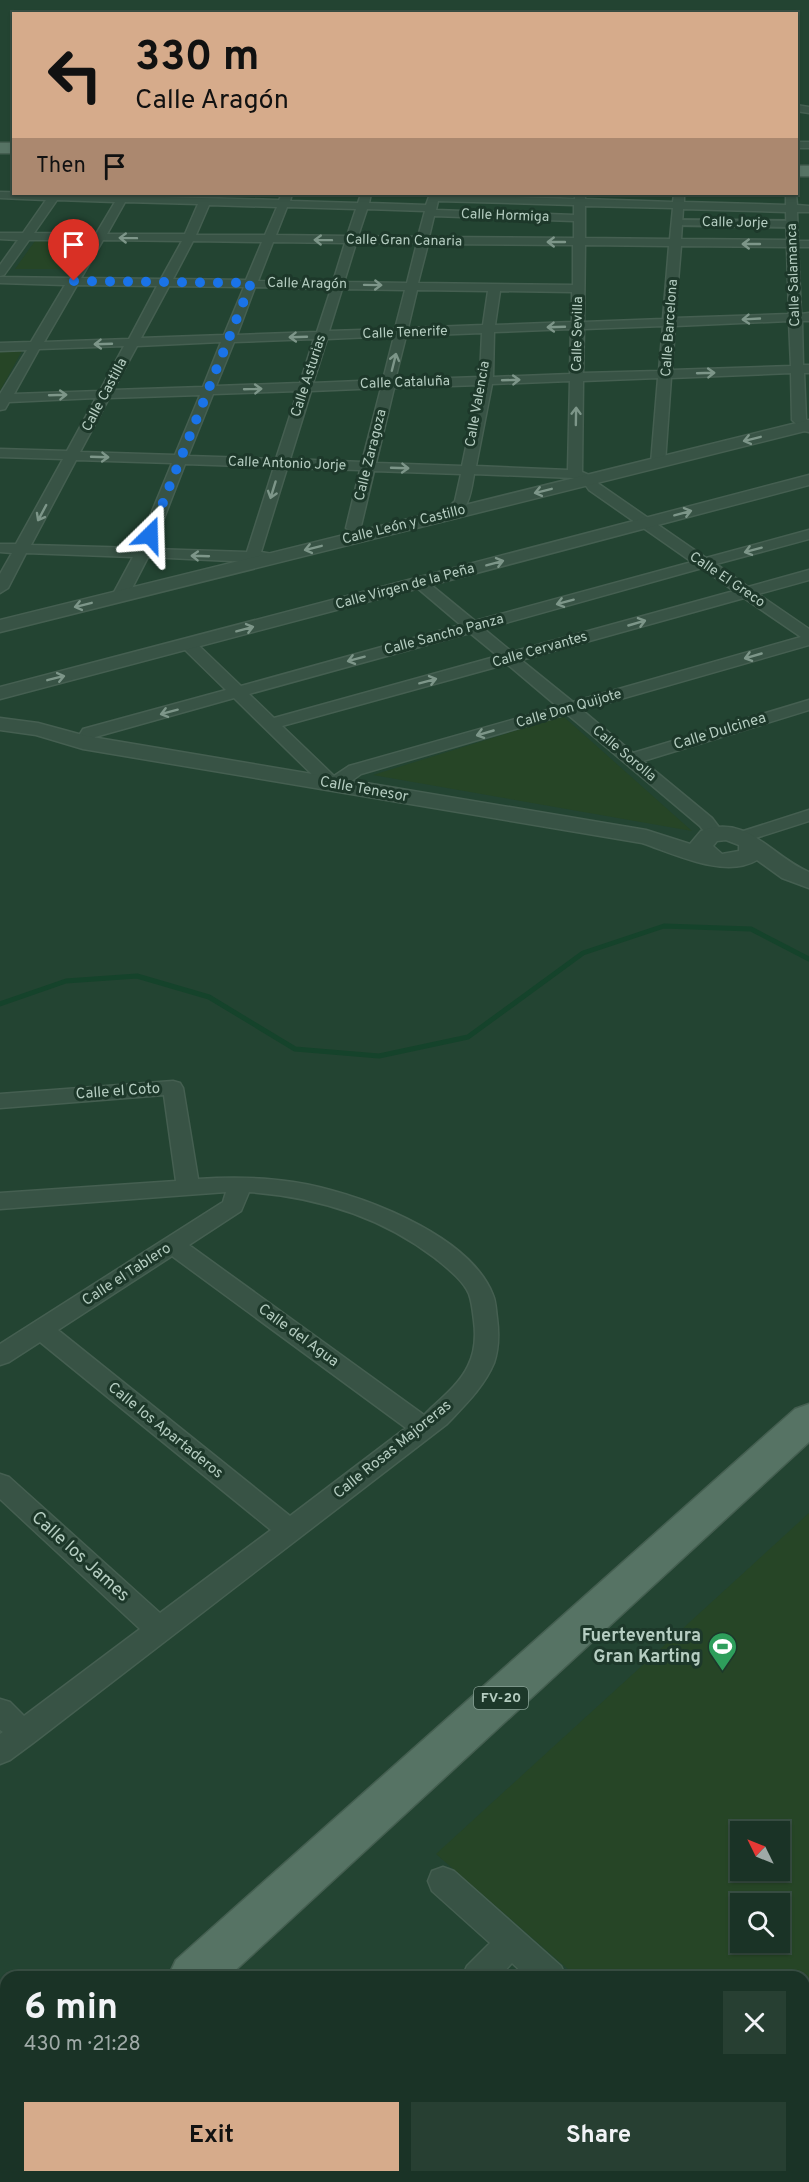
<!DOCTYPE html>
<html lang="en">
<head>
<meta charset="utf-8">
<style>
  body { margin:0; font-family:Overpass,sans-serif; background:#273f32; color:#f1f3f6; height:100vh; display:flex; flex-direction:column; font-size:22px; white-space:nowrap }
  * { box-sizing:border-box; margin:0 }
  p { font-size:20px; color:#9faaa7 }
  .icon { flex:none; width:33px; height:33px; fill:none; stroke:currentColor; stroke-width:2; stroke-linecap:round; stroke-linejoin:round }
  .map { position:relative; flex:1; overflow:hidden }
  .details { position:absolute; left:0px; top:1971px; width:810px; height:212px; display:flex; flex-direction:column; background:#1a3326; border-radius:18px 18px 0 0; box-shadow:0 2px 4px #0004,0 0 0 2px #384e43 }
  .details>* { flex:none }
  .guide { position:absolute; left:12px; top:12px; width:786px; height:183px; border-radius:0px; box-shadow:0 2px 4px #0004,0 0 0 2px #384e43; background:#d6ab8b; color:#111; overflow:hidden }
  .needle { width:39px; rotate:313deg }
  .fabs { position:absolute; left:730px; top:1821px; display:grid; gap:12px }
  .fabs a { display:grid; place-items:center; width:60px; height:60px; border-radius:0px; background:#1a3326; box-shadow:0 2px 4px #0004,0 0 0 2px #384e43; font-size:30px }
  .pin { position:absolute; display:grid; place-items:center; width:51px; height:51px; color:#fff; margin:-62px -26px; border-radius:50% 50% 50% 0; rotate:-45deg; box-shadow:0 0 6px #0007 }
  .pin .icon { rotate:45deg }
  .me { position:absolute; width:66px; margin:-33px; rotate:22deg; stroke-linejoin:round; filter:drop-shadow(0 0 4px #0008) }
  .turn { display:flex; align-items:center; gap:21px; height:126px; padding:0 24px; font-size:27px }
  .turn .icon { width:78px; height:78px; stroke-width:2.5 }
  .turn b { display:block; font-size:42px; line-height:51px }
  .then { display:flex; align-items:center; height:57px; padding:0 24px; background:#0003; gap:12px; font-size:22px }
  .round { display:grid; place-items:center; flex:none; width:63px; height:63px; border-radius:0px; background:#273f32 }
  .head { display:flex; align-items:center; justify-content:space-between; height:102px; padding:0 24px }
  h1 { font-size:36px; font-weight:700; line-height:45px }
  .cta { display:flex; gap:12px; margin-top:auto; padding:12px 24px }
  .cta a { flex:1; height:69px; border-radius:0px; background:#d6ab8b; color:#111; font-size:24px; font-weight:700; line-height:69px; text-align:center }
  .cta a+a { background:#273f32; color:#f1f3f6 }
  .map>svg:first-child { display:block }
  .green { fill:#264526; fill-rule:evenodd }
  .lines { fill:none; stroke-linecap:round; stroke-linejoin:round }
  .stream { stroke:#15432b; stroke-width:5 }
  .pedestrian-casing { stroke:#455f51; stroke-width:4 }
  .minor-casing { stroke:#455f51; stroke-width:3 }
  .tertiary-casing { stroke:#455f51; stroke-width:3 }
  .primary-casing { stroke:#455f51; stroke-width:3 }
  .pedestrian { fill:#385345; fill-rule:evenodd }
  .minor { fill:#385345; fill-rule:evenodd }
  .tertiary { fill:#385345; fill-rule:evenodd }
  .primary { fill:#567364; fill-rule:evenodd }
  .oneway { stroke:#7d9689 }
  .route { stroke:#1a73e8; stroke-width:10; stroke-dasharray:0 18 }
  .labels { text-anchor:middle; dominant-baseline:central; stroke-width:6; stroke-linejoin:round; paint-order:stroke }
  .far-street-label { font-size:14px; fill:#b5cdc1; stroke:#1d382a }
  .shield { fill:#1d382a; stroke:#87a094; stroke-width:1.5 }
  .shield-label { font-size:14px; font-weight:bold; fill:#b5cdc1 }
  .street-label { font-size:15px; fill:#b5cdc1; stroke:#1d382a }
  .near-street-label { font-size:18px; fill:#b5cdc1; stroke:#1d382a }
  .near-poi-label { font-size:18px; font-weight:bold; fill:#b5cdc1; stroke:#1d382a; text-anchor:end }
</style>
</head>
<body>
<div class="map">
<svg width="809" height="2182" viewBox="0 0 809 2182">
  <rect width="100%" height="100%" fill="#234432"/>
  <!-- green -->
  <path class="green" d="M 35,241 L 85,242 L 67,269 L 15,269 Z
    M 23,349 L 0,391 L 0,350 Z
    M 563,716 L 692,831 L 373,775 Z
    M 809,1513 L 809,2180 L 804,2176 L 804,1977 L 577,1977 L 436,1854 ZM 741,1832 L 780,1832 L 780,1870 L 741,1870 ZM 741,1904 L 780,1904 L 780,1942 L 741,1942 Z"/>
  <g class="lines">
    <!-- stream -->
    <path class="stream" d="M 0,1004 L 66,981 L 137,976 L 209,997 L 295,1049 L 379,1056 L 468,1037 L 583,953 L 664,926 L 751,929 L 809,959"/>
    <defs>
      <path id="pedestrian" d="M 674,220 L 792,221 L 796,224 L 792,227 L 677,225 L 674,224 Z"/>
      <path id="minor" d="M 796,105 L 809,107 L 809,113 L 796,111 Z
        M 796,142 L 809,142 L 809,148 L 796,148 Z
        M 0,192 L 116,195 L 126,194 L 127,196 L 279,200 L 282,194 L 292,194 L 290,201 L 358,203 L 361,194 L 371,194 L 369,203 L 426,205 L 430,194 L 575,199 L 575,194 L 585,194 L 585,199 L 673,202 L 674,194 L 684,194 L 684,202 L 786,205 L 786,194 L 796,194 L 797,205 L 809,206 L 809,212 L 797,212 L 798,241 L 809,241 L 809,247 L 798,247 L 801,314 L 809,313 L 809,321 L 802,321 L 803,365 L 809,365 L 809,373 L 804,373 L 806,419 L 809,421 L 809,432 L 804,431 L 792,420 L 791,373 L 671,378 L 665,463 L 658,467 L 651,463 L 658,378 L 583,381 L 582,472 L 594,477 L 599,484 L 706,558 L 809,530 L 809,539 L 716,564 L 748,587 L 809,570 L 809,580 L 758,594 L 809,629 L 809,645 L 582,710 L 633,753 L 809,700 L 809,710 L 643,761 L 712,818 L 724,834 L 721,838 L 709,838 L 700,826 L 567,714 L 361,774 C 351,781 340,792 327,789 L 234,698 L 95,737 L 89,746 L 77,746 L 75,742 L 83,729 L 226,690 L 182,647 L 180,644 L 182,641 L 194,641 L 241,686 L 461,625 L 415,586 L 412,583 L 415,580 L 425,580 L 475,621 L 692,562 L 589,490 L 584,483 L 573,478 L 474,474 C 471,492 469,514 448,519 L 441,515 L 455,501 L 461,474 L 374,471 L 361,526 L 372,535 L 365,539 L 346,528 L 360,470 L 287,468 L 261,552 L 272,554 L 274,557 L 272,560 L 252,562 L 148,557 L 128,596 L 120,601 L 112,596 L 133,557 L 26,553 L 8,588 L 0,593 L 0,574 L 12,553 L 0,552 L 0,544 L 16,544 L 63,459 L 0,457 L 0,449 L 67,451 L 96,398 L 9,402 L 5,409 L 0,410 L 0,394 L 27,350 L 0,351 L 0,343 L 31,342 L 65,285 L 0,283 L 0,277 L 70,278 L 92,240 L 29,240 L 4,275 L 0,276 L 0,265 L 18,240 L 0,239 L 0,233 L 23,233 L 46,200 L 0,198 ZM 57,200 L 115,202 L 96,234 L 34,233 ZM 438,201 L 574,205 L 574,215 L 436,210 ZM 125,202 L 198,204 L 185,234 L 107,234 ZM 209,205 L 277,207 L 265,235 L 196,235 ZM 585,206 L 673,208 L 670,239 L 585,238 ZM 287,207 L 356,209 L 347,236 L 276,235 ZM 367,209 L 425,211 L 418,237 L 358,236 ZM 683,209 L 786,212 L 787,240 L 681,239 ZM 434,216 L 574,221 L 574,238 L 429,237 ZM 103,240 L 182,241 L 161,279 L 81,278 ZM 193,241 L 262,242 L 246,280 L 173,279 ZM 273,242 L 345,243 L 333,282 L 258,281 ZM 356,243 L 417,243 L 407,283 L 344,282 ZM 428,244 L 573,245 L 573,285 L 418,283 ZM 585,245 L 669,246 L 663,319 L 584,322 ZM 681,246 L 787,247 L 789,314 L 675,318 ZM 77,285 L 157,286 L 129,339 L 44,342 ZM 169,286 L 244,287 L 224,335 L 141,338 ZM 255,287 L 331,289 L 317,332 L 237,335 ZM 342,289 L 405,290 L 395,329 L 329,331 ZM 417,290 L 488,291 L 483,325 L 408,328 ZM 500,291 L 572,292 L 572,322 L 495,325 ZM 789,321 L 791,366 L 672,370 L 675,326 ZM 663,326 L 659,371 L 583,373 L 584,329 ZM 571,329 L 570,374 L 493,377 L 494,332 ZM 482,333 L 480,377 L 395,380 L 406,336 ZM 394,336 L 383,380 L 313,383 L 327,339 ZM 314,339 L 300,383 L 216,386 L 234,342 ZM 221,342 L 203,387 L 113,390 L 137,346 ZM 124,346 L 100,391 L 14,394 L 39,349 ZM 570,381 L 568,470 L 476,466 L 492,384 ZM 479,385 L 462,466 L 376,463 L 394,388 ZM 381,388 L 362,462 L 290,459 L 311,391 ZM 298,391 L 276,459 L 188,456 L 213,394 ZM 200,395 L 175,455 L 80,452 L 109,398 ZM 76,460 L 172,463 L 137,548 L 31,545 ZM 185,464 L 274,467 L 247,552 L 152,549 ZM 702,568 L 734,591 L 512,652 L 484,629 ZM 744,598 L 801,637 L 573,702 L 521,660 ZM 470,633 L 498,656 L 274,718 L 249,694 ZM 507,664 L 558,707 L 349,766 L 334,776 L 282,726 Z
        M 809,810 L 809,821 L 743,842 L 737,841 L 734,837 L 737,833 Z
        M 173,1081 L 180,1083 L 183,1088 L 198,1179 C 231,1177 261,1177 293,1182 C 354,1191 469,1233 493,1295 C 496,1302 496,1311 497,1318 C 499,1333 499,1348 494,1363 C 484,1387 465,1405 447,1424 L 33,1743 L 10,1760 L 0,1764 L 0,1734 L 3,1732 L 0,1730 L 0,1699 L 10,1702 L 24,1716 L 140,1629 L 0,1499 L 0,1474 L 9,1477 L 160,1613 L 271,1530 L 40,1342 L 9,1362 L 0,1365 L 0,1344 L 223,1202 L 226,1192 L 0,1209 L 0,1193 L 176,1181 L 164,1095 L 0,1108 L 0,1094 ZM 249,1192 C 317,1197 380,1216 435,1258 C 447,1268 463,1280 469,1294 C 472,1302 473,1313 474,1321 C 476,1336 475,1352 468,1366 C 460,1383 443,1397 429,1410 L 424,1415 L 189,1245 L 241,1211 ZM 172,1256 L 406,1428 L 290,1516 L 58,1330 Z
        M 443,1867 L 454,1871 L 561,1966 L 566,1977 L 527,1977 L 512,1963 L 499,1977 L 462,1977 L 467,1966 L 490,1943 L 432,1891 L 428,1881 L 432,1871 Z
        M 258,2176 L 295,2176 L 292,2182 L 256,2182 Z
        M 754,2176 L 792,2176 L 794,2182 L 757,2182 Z"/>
      <path id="tertiary" d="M 809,420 L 809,430 L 0,632 L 0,620 Z
        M 809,475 L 809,485 L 0,699 L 0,687 Z
        M 0,718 L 38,723 L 86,736 L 646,830 L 690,844 L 701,831 C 748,813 770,856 809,872 L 809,888 L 782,878 L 757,860 C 725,879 675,854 642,843 L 83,749 L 36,735 L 0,730 ZM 726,840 L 739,845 L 739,851 L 722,854 L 713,846 L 717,841 Z"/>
      <path id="primary" d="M 0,143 L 14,143 L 14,153 L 0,153 Z
        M 796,166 L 809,166 L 809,176 L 796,176 Z
        M 809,1404 L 809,1442 L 228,1977 L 168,1977 L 176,1960 L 795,1409 Z
        M 6,2121 L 6,2176 L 0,2178 L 0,2123 Z"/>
    </defs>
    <!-- pedestrian casing -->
    <use href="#pedestrian" class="pedestrian-casing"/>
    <!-- minor casing -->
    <use href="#minor" class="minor-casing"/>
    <!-- tertiary casing -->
    <use href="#tertiary" class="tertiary-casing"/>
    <!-- primary casing -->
    <use href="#primary" class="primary-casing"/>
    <!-- pedestrian -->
    <use href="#pedestrian" class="pedestrian"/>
    <!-- minor -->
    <use href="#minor" class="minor"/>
    <!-- tertiary -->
    <use href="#tertiary" class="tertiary"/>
    <!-- primary -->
    <use href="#primary" class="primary"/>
  </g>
  <!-- one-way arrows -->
  <defs><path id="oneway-shaft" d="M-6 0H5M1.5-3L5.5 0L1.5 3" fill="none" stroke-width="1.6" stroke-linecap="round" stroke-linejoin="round" transform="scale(1.5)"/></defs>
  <g class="oneway">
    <use href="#oneway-shaft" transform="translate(128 238) rotate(-179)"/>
    <use href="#oneway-shaft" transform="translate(323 240) rotate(-179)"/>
    <use href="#oneway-shaft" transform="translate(556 242) rotate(-180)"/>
    <use href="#oneway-shaft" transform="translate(751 244) rotate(-180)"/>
    <use href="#oneway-shaft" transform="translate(373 285) rotate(1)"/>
    <use href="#oneway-shaft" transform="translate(751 319) rotate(177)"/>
    <use href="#oneway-shaft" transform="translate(556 327) rotate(178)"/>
    <use href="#oneway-shaft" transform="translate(298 337) rotate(178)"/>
    <use href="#oneway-shaft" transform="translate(103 344) rotate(178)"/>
    <use href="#oneway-shaft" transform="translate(394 362) rotate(-76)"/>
    <use href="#oneway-shaft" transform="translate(706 373) rotate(-2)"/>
    <use href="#oneway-shaft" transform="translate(511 380) rotate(-2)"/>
    <use href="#oneway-shaft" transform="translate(253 389) rotate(-2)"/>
    <use href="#oneway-shaft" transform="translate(58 395) rotate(-2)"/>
    <use href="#oneway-shaft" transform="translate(576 416) rotate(-89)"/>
    <use href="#oneway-shaft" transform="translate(752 439) rotate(166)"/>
    <use href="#oneway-shaft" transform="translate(100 457) rotate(2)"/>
    <use href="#oneway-shaft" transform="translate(400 468) rotate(2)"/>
    <use href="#oneway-shaft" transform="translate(273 490) rotate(107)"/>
    <use href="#oneway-shaft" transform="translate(543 491) rotate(166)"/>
    <use href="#oneway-shaft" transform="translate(42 513) rotate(118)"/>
    <use href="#oneway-shaft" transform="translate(683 513) rotate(-15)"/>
    <use href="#oneway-shaft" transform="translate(313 548) rotate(166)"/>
    <use href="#oneway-shaft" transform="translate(753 550) rotate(165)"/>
    <use href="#oneway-shaft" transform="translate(200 556) rotate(-178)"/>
    <use href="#oneway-shaft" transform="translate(495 563) rotate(-15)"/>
    <use href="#oneway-shaft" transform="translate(565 602) rotate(165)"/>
    <use href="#oneway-shaft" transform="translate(83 605) rotate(166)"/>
    <use href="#oneway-shaft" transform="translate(637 623) rotate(-16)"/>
    <use href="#oneway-shaft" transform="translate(245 629) rotate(-15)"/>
    <use href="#oneway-shaft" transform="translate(753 656) rotate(164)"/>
    <use href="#oneway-shaft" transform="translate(356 659) rotate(165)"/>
    <use href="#oneway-shaft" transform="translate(56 678) rotate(-14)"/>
    <use href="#oneway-shaft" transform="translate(428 681) rotate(-15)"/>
    <use href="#oneway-shaft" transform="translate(169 712) rotate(165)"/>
    <use href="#oneway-shaft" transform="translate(485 733) rotate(164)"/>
  </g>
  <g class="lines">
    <!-- route -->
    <path class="route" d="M 74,281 L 251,283 L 150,535"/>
  </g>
  <!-- icons -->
  <defs>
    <symbol id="stadium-pin" viewBox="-11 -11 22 30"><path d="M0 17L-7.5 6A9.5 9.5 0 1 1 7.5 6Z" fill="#2e9e5b" stroke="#1d382a"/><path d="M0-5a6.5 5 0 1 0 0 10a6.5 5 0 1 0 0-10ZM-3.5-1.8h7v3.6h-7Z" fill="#fff"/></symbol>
  </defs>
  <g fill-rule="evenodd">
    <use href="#stadium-pin" x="706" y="1630" width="33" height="45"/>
  </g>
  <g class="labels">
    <!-- far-street labels -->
    <g class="far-street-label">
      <text transform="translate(505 216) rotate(2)">Calle Hormiga</text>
      <text transform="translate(735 223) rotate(1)">Calle Jorje</text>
      <text transform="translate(404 241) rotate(1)">Calle Gran Canaria</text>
      <text transform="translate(794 275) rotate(-92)">Calle Salamanca</text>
      <text transform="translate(307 284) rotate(1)">Calle Aragón</text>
      <text transform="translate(670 328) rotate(-86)">Calle Barcelona</text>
      <text transform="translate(405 333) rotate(-2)">Calle Tenerife</text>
      <text transform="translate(578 334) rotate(-89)">Calle Sevilla</text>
      <text transform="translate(309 376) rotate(-72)">Calle Asturias</text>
      <text transform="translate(405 383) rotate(-2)">Calle Cataluña</text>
      <text transform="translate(105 395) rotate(-62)">Calle Castilla</text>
      <text transform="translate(478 404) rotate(-80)">Calle Valencia</text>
      <text transform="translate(371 455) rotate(-76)">Calle Zaragoza</text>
      <text transform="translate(287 464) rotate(2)">Calle Antonio Jorje</text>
      <text transform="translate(404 525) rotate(-14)">Calle León y Castillo</text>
      <text transform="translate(727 580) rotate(34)">Calle El Greco</text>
      <text transform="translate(405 587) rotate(-15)">Calle Virgen de la Peña</text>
      <text transform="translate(444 635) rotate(-15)">Calle Sancho Panza</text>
      <text transform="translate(540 650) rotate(-16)">Calle Cervantes</text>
      <text transform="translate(569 709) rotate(-16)">Calle Don Quijote</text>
      <text transform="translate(624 754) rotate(40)">Calle Sorolla</text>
    </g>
    <!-- shield labels -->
    <rect class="shield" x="474" y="1687" width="54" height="22" rx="4.5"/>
    <g class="shield-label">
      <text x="501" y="1698">FV-20</text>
    </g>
    <!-- street labels -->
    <g class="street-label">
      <text transform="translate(720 732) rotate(-17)">Calle Dulcinea</text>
      <text transform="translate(364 790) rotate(10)">Calle Tenesor</text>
      <text transform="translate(118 1092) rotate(-4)">Calle el Coto</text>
      <text transform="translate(127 1275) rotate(-33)">Calle el Tablero</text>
      <text transform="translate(298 1336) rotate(36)">Calle del Agua</text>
      <text transform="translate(165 1431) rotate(39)">Calle los Apartaderos</text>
      <text transform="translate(393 1450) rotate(-39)">Calle Rosas Majoreras</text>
    </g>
    <!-- near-street labels -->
    <g class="near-street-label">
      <text transform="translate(80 1557) rotate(42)">Calle los James</text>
    </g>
    <!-- near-poi labels -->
    <g class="near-poi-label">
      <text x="701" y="1636">Fuerteventura<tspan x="701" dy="21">Gran Karting</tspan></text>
    </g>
  </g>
</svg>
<div class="fabs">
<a><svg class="needle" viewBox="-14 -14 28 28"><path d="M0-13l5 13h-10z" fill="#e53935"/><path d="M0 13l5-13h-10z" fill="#9faaa7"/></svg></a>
<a><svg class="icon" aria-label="search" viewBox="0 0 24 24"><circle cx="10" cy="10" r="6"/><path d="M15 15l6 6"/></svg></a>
</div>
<div class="pin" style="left:74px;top:281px;background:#d93025"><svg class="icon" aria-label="arrive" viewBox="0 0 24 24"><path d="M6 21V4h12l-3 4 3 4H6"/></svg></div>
<svg class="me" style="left:150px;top:535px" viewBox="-20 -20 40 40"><path d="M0-17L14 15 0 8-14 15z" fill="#1a73e8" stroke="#fff" stroke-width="4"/></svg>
<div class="guide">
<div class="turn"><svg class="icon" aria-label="left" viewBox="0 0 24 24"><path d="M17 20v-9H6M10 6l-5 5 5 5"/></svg><div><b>330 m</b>Calle Aragón</div></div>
<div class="then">Then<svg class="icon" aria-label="arrive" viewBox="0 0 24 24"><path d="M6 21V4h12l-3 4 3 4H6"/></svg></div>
</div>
<section class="details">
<div class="head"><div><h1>6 min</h1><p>430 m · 21:28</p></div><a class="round"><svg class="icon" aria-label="close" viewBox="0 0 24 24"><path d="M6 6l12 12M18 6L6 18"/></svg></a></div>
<div class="cta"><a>Exit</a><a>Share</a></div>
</section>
</div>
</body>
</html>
